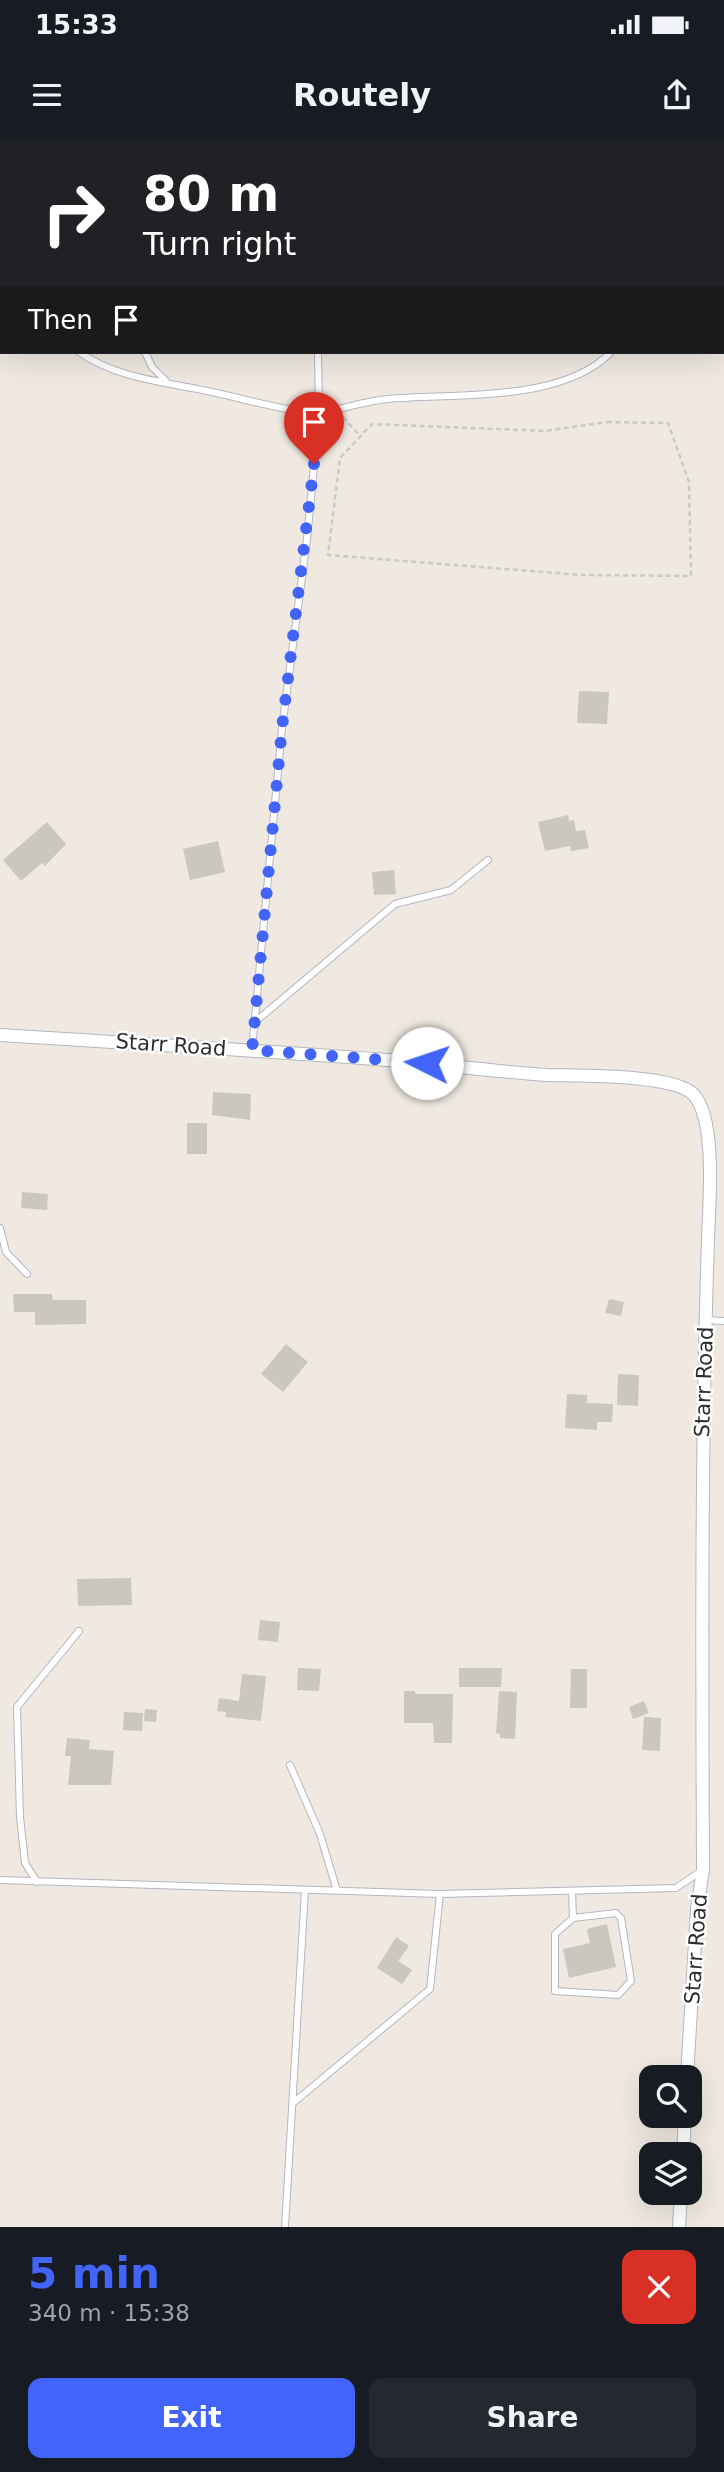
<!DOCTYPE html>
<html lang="en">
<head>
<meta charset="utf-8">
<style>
  body { margin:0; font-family:"DejaVu Sans",sans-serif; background:#242831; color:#f1f3f6; height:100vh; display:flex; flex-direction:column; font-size:26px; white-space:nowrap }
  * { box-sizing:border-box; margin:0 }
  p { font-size:23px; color:#9ea1a6 }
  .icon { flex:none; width:38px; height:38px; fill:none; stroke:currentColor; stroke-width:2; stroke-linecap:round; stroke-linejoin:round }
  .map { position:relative; height:2087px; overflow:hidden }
  .panel { display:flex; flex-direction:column; background:#171b24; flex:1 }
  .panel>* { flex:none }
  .top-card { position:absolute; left:0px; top:0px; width:724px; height:214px; box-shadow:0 7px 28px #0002; background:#202124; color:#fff; overflow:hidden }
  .tools { position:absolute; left:639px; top:1925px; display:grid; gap:14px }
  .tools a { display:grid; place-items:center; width:63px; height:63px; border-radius:14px; background:#171b24; box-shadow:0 7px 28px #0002; font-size:35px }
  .pin { position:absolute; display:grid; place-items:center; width:60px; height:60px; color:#fff; margin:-72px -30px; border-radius:50% 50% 50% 0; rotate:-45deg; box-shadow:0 0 7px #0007 }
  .pin .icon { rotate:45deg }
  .me { position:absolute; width:77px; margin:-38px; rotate:274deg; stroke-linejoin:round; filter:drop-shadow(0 0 5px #0008) }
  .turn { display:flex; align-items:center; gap:24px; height:147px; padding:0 28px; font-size:32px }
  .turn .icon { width:91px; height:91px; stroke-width:2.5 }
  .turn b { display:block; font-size:49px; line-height:60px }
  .then { display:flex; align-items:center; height:66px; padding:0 28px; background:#0003; gap:14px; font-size:26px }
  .round { display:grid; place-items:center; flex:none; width:74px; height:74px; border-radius:14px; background:#242831 }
  .summary { display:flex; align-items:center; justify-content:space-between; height:119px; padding:0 28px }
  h1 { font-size:42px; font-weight:700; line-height:52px; color:#4264fb }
  .primary-button { display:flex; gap:14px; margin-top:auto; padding:14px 28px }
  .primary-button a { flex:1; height:80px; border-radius:14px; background:#4264fb; color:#fff; font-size:28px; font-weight:700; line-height:80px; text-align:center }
  .primary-button a+a { background:#242831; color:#f1f3f6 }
  .status { display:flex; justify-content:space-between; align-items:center; height:49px; padding:0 35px; background:#171b24; direction:ltr }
  .status svg { height:19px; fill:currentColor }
  header { display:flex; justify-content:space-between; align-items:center; height:91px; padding:0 28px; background:#171b24; font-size:32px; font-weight:700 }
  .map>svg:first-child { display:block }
  .building { fill:#cbc7bf }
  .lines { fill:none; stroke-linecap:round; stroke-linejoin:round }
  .service-casing { stroke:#b4b7c1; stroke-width:8 }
  .minor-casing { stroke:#b4b7c1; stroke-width:14 }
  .path { stroke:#c9c9c9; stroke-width:2.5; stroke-dasharray:5 3.5; stroke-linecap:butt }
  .service { stroke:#fff; stroke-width:6 }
  .minor { stroke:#fff; stroke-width:12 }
  .route { stroke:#4264fb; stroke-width:12; stroke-dasharray:0 21.6 }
  .labels { text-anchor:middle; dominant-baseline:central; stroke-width:5; stroke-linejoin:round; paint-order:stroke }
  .street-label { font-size:21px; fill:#2e2e2e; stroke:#fff }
</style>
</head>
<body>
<div class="status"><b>15:33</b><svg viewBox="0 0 49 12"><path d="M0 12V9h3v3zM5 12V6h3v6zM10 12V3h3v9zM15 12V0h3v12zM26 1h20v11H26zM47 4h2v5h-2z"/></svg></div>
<header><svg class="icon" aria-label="menu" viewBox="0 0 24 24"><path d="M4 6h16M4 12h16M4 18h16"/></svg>Routely<svg class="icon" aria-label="share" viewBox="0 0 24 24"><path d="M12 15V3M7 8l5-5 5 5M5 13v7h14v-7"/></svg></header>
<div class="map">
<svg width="724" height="2087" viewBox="0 0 724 2087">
  <rect width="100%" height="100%" fill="#efe9e1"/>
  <!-- building -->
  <path class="building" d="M 579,551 L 609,552 L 607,584 L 577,583 Z
    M 568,675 L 569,681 L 574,680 L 576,691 L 585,690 L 589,708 L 571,711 L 570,706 L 545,711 L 538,682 Z
    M 47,682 L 66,704 L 45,726 L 42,723 L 21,741 L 3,720 Z
    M 218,701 L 225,732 L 190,740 L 183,709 Z
    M 394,730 L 396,754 L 374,755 L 372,732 Z
    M 213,952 L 251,954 L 250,980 L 212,975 Z
    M 187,983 L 207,983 L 207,1014 L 187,1014 Z
    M 22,1052 L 48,1054 L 47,1070 L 21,1068 Z
    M 13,1154 L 52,1154 L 53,1160 L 86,1160 L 86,1184 L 35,1185 L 35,1172 L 14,1172 Z
    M 609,1159 L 624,1162 L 621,1176 L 605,1173 Z
    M 286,1204 L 308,1222 L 283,1252 L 261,1234 Z
    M 618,1234 L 639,1235 L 638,1266 L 617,1265 Z
    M 567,1254 L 587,1255 L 587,1263 L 613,1264 L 612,1282 L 597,1282 L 597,1290 L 565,1288 Z
    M 131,1438 L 132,1465 L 78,1466 L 77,1439 Z
    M 260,1480 L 280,1482 L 278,1502 L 258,1500 Z
    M 298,1528 L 321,1529 L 319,1551 L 297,1550 Z
    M 459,1528 L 502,1528 L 501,1547 L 459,1547 Z
    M 571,1529 L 587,1529 L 587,1568 L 570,1568 Z
    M 242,1534 L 266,1536 L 261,1581 L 225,1577 L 226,1572 L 217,1571 L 219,1558 L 239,1561 Z
    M 404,1551 L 415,1551 L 415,1554 L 453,1554 L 452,1603 L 434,1603 L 433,1583 L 404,1583 Z
    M 499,1551 L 517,1552 L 515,1599 L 500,1598 L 500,1594 L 496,1593 Z
    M 644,1561 L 649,1573 L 633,1579 L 629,1567 Z
    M 145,1569 L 157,1570 L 156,1582 L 144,1581 Z
    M 124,1572 L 143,1573 L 142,1591 L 123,1590 Z
    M 644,1577 L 661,1578 L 660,1611 L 642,1610 Z
    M 67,1598 L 90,1600 L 89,1609 L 114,1611 L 111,1645 L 68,1645 L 71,1616 L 65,1616 Z
    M 607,1784 L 616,1827 L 569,1838 L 563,1809 L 590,1803 L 587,1789 Z
    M 396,1797 L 409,1806 L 398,1821 L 412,1830 L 402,1844 L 377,1828 Z"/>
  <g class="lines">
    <defs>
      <path id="service" d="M 227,0 L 227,2
        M 135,2 L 136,0
        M 0,140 L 2,140
        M 79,212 C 118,239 166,242 212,252 C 248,260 282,270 319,274 L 318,212
        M 145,212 L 152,227 L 166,241
        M 255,882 L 395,764 L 451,750 L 488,720
        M 252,910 L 282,588 L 307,399 L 319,274 C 341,269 365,261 388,259 C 453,253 563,263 611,212
        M 0,1088 L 6,1112 L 27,1134
        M 705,1180 L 724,1181
        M 290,1625 L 320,1694 L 337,1751
        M 0,1740 L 440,1754 L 676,1748 L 701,1731
        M 37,1742 L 25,1723 L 20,1677 L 17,1567 L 79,1491
        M 572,1751 L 573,1778 L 555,1794 L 555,1851 L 618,1855 L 631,1841 L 621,1778 L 616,1773 L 573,1778
        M 293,1963 L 430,1849 L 440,1754
        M 285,2087 L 305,1750"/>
      <path id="minor" d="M 0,895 C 133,903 267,911 400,921 C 449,925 499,932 548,935 C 579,936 673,934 693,954 C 717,978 709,1066 708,1099 C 701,1309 702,1520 703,1730 L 697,1769 L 687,1937
        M 683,2014 L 685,1976
        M 679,2087 L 681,2053"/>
    </defs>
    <!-- service casing -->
    <use href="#service" class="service-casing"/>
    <!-- minor casing -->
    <use href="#minor" class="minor-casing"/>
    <!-- path -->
    <path class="path" d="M 343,277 L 360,296
      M 607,282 L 668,283 L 689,342 L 691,436 L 581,435 L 328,415 L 340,318 L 372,284 L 545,291 Z"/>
    <!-- service -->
    <use href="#service" class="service"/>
    <!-- minor -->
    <use href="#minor" class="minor"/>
  </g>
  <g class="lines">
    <!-- route -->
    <path class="route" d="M 314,324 L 282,588 L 252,910 L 427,923"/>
  </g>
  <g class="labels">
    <!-- street labels -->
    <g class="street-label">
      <text transform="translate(171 905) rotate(4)">Starr Road</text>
      <text transform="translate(704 1242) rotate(-88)">Starr Road</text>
      <text transform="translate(696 1809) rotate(-86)">Starr Road</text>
    </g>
  </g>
</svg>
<div class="tools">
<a><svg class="icon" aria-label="search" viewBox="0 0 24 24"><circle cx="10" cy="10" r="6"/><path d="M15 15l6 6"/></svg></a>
<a><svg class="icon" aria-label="layers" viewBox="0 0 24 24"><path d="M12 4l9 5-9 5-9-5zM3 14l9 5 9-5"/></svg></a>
</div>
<div class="pin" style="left:314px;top:324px;background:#d93025"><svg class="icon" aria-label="arrive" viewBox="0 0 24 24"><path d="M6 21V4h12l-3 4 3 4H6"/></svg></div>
<svg class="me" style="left:427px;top:923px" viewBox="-20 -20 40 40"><circle r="19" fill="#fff"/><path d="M0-13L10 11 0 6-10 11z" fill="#4264fb"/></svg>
<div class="top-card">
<div class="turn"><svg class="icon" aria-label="right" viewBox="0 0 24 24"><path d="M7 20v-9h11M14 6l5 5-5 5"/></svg><div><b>80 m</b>Turn right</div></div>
<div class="then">Then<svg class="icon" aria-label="arrive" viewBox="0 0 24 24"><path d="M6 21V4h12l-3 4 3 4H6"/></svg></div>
</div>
</div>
<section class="panel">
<div class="summary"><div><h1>5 min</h1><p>340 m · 15:38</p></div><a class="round" style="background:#d93025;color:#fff"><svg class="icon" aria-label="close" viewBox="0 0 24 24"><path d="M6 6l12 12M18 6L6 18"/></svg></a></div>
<div class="primary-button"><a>Exit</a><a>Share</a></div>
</section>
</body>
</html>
